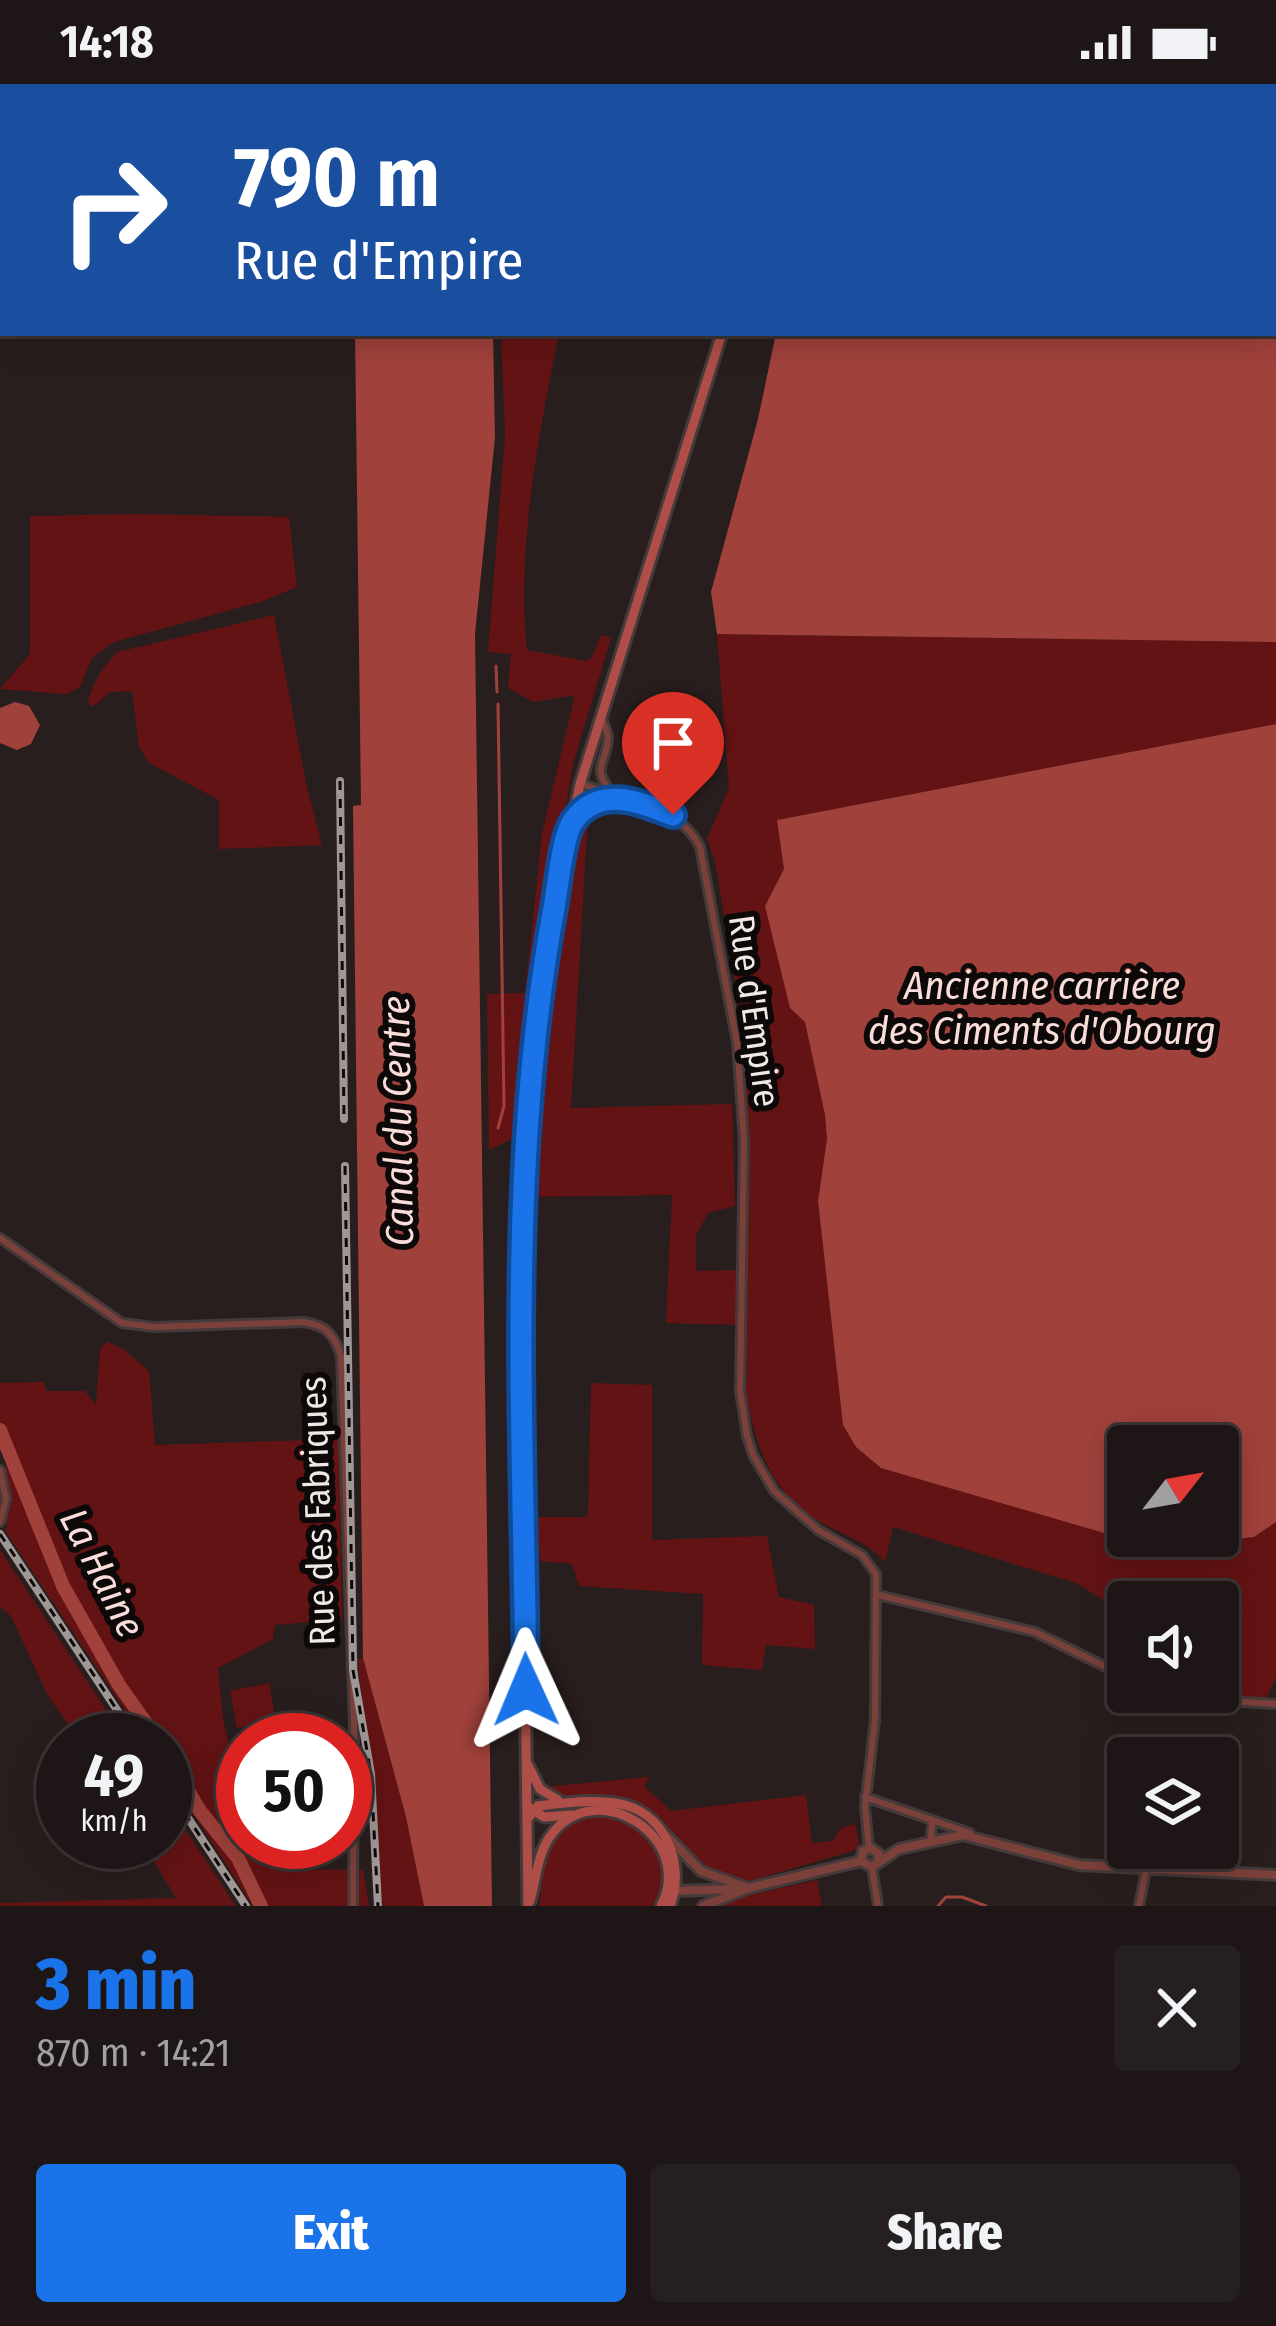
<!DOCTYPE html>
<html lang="en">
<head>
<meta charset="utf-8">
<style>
  body { margin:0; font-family:"Fira Sans Condensed",sans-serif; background:#261f1f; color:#f1f3f6; height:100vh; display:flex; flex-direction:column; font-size:45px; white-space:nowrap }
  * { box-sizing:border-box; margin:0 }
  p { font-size:39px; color:#a19fa1 }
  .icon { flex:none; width:66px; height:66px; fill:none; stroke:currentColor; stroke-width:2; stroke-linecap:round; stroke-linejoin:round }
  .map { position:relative; height:1822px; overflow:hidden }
  .sheet { display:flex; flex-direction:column; background:#1e1616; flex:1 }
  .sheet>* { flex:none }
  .guide { position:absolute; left:0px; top:0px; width:1278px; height:252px; box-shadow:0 6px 30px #0003,0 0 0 3px #3c3535; background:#1a4fa0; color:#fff; overflow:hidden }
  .needle { width:78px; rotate:59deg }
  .buttons { position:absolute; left:1107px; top:1341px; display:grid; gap:24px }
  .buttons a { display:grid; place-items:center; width:132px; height:132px; border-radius:12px; background:#1e1616; box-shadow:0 6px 30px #0003,0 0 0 3px #3c3535; font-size:60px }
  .speed { position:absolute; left:36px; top:1629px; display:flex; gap:24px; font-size:60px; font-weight:700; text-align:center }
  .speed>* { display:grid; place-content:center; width:156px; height:156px; border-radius:50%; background:#1e1616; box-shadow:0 6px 30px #0003,0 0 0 3px #3c3535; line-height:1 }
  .speed small { font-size:30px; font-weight:400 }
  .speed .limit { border:18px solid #d22; background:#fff; color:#111 }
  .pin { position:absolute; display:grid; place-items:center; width:102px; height:102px; color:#fff; margin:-123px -51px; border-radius:50% 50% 50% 0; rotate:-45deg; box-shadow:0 0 12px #0007 }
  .pin .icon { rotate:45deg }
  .me { position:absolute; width:132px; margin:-66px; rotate:359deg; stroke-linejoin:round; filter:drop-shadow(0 0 9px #0008) }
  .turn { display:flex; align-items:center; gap:42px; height:252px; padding:0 36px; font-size:54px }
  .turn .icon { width:156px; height:156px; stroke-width:2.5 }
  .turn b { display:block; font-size:84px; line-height:102px }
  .round { display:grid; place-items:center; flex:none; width:126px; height:126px; border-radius:12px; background:#261f1f }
  .summary { display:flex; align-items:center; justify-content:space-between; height:204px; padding:0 36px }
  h1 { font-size:72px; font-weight:800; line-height:90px; color:#1a73e8 }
  .primary-button { display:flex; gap:24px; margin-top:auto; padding:24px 36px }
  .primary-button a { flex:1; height:138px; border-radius:12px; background:#1a73e8; color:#fff; font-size:48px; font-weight:800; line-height:138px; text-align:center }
  .primary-button a+a { background:#261f1f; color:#f1f3f6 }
  .status { display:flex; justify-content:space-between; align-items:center; height:84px; padding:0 60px; background:#1e1616; direction:ltr }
  .status svg { height:33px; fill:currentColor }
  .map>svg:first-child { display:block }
  .green { fill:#641314 }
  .water { fill:#a0413c; fill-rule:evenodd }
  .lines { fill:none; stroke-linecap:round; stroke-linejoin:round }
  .stream { stroke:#a0413c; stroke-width:3 }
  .river { stroke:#a0413c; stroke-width:14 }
  .minor-casing { stroke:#443a39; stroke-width:12 }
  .tertiary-casing { stroke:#443a39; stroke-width:14 }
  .secondary-casing { stroke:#443a39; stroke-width:15 }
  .minor { stroke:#7c403b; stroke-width:6 }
  .tertiary { stroke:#7c403b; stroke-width:8 }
  .secondary { stroke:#af4e48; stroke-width:9 }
  .rail-casing { stroke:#9f9796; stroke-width:8 }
  .rail { stroke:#0e0909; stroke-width:3; stroke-dasharray:9; stroke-linecap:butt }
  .route-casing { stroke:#114b97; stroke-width:30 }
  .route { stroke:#1a73e8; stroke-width:21 }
  .labels { text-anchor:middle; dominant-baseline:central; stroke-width:12; stroke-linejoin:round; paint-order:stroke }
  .street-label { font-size:36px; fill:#f0e9e8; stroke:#0e0909 }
  .water-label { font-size:39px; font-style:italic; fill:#f9ddd9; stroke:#0e0909 }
</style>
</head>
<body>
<div class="status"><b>14:18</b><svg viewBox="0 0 49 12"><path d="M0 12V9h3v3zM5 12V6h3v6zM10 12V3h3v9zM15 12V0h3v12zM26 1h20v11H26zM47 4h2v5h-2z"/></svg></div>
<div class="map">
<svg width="1276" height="1822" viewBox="0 0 1276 1822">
  <rect width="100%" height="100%" fill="#281e1d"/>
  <!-- green -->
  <path class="green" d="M 501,249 L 559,249 C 539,350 516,462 527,566 L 586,577 L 592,573 L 601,551 L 611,554 L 573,680 L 535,908 L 540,909 L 572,737 L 588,731 L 571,1024 L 732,1020 L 735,1122 L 708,1129 L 696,1151 L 696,1187 L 736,1186 L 737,1241 L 666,1239 L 672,1111 L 521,1113 L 523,1050 L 489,1066 L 487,910 L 525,909 L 542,750 L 575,611 L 533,618 L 508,604 L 511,570 L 488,568 L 505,352 Z
    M 131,430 L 289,433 L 297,503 L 260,518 L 114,558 L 92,574 L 80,603 L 66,610 L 0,605 L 30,570 L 30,432 Z
    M 274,531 L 306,699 L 322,761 L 219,765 L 219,716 L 149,679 L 139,663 L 132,607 L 110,608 L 93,623 L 88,619 C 93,597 102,585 117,568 Z
    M 717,550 L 1276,558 L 1276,640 L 777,736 L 784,785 L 765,822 L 805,938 L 825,1031 L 827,1055 L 818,1118 L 843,1341 L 856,1363 L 881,1384 L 1190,1473 L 1219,1465 L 1226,1455 L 1254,1453 L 1276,1438 L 1276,1592 L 1267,1613 L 1241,1615 L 1237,1567 L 1218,1550 L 1218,1518 L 1128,1518 L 1128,1525 L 1116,1523 L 1076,1499 L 893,1443 L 885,1478 C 867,1457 844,1452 820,1438 C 771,1410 755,1361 746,1308 L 749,1046 L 742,938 L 715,777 L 707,755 L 729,704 Z
    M 107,1258 L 122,1264 L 149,1287 L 155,1361 L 339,1355 L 342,1535 L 275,1541 L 273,1555 L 218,1584 L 223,1635 L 237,1695 L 240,1655 L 274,1652 L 274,1656 L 243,1656 L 243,1758 L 276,1758 L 277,1785 L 363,1786 L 369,1822 L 253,1822 L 165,1686 L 165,1656 L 145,1656 L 5,1447 L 7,1442 C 0,1425 0,1399 7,1380 L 0,1362 L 0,1299 L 44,1298 L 46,1307 L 85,1307 L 96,1321 L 100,1265 Z
    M 591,1299 L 652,1301 L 652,1456 L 767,1452 L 779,1513 L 814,1521 L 815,1565 L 766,1561 L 762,1586 L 702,1581 L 703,1510 L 579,1502 L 572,1480 L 540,1477 L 537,1433 L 588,1433 Z
    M 0,1466 L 126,1656 L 79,1656 L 47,1610 L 11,1532 L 0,1523 Z
    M 363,1574 L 406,1733 L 424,1822 L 383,1822 C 375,1777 378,1733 373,1689 C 370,1650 360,1614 358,1575 Z
    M 269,1599 L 276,1637 L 237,1644 L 230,1607 Z
    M 650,1693 L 644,1702 L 671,1727 L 806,1711 L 812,1759 L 833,1757 L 841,1744 L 855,1740 L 859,1759 L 856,1766 L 746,1798 C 689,1795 684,1749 643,1724 C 608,1703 577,1726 544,1703 Z
    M 165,1715 L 236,1822 L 0,1822 L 0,1819 L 176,1814 L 142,1758 L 165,1758 Z
    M 606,1729 C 655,1742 674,1773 658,1822 L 540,1822 C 544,1769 544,1736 606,1729 Z
    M 817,1796 L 822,1822 L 710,1822 L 722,1817 Z"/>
  <!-- water -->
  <path class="water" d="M 908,0 L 1276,0 L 1276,558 L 717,550 L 711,508 L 758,335 L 776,249 L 1275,249 L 1275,3 L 907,3 Z
    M 355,249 L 493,249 L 495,353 L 475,550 L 492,1822 L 424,1822 L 406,1733 L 363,1574 L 353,722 L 361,721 Z
    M 15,618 L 29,622 L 40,641 L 31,660 L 17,666 L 0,659 L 0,624 Z
    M 1276,640 L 1276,1438 L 1254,1453 L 1226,1456 L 1219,1465 L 1190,1474 L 881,1384 L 856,1363 L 843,1341 L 818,1117 L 827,1055 L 825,1031 L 805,938 L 790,924 L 765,822 L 784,785 L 777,736 ZM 1218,1362 L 1218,1452 L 1128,1452 L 1128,1362 Z"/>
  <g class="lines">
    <!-- stream -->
    <path class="stream" d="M 496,582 L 497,608
      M 498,620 L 504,1022 L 498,1044
      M 938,1822 L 946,1813 L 962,1813 L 986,1822"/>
    <!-- river -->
    <path class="river" d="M 0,1346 L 63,1502 L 119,1601 L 158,1656
      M 165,1668 L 200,1727 L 238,1774 L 261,1822"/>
    <defs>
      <path id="minor" d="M 601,633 C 602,634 608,651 608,652 C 608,680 589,681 612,709
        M 582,700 C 623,716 679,720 700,763 L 737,959 L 744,1057 L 740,1307 L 747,1352 L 753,1371 L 774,1407 L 818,1446 L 862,1471 L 876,1490 L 875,1636 L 865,1723 L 869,1764
        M 574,735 L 595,717 L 614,714
        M 0,1154 L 122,1239 L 154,1243 L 304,1238 C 327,1242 334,1250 341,1272 L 354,1640 L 353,1822
        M 0,1386 L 6,1415 L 0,1438
        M 878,1511 L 1035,1548 L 1128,1594
        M 1168,1608 L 1212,1616 L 1276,1620
        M 865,1713 L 970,1749
        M 931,1757 L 932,1736
        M 872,1783 L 878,1822
        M 1139,1822 L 1146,1786"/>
      <path id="tertiary" d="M 667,1752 L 701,1787 L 748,1804
        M 861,1777 L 872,1783 L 899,1765 L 963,1751 L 1079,1781 L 1276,1791
        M 861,1777 L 863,1767 L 871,1764 L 879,1770 L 878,1779
        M 673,1807 L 736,1805
        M 703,1822 L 749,1804 L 861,1777"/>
      <path id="secondary" d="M 792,3 L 793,0
        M 528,1681 L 540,1705 L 558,1716
        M 527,1722 L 544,1733 L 572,1731
        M 528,1734 L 538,1722 C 564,1719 599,1714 625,1721 C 668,1733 685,1783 670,1822
        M 530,1817 C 536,1796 537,1773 549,1754 C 593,1688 697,1752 661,1822
        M 528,1822 L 520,1171 L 531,985 L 552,836 L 580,700 L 722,249"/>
    </defs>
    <!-- minor casing -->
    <use href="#minor" class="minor-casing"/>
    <!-- tertiary casing -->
    <use href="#tertiary" class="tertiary-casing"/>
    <!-- secondary casing -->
    <use href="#secondary" class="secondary-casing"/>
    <!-- minor -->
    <use href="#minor" class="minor"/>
    <!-- tertiary -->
    <use href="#tertiary" class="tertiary"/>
    <!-- secondary -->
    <use href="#secondary" class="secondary"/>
    <defs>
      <path id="rail" d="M 340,697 L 344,1035
        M 345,1082 L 353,1586 L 371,1690 L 378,1822
        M 0,1450 L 137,1656
        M 165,1699 L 246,1822"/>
    </defs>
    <!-- rail casing -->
    <use href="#rail" class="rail-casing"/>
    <!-- rail -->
    <use href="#rail" class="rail"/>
  </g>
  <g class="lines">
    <defs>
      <path id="route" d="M 526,1606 C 524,1344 506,1082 554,824 C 558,803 562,751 574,736 C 600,701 639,718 673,731"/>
    </defs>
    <!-- route casing -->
    <use href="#route" class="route-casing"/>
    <!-- route -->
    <use href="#route" class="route"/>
  </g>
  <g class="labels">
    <!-- street labels -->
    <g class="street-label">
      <text transform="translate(754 927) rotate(82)">Rue d'Empire</text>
      <text transform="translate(318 1427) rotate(-92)">Rue des Fabriques</text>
    </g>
    <!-- water labels -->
    <g class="water-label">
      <text x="1042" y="902">Ancienne carrière<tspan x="1042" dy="45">des Ciments d'Obourg</tspan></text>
      <text transform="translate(398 1037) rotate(-91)">Canal du Centre</text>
      <text transform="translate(102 1489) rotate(63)">La Haine</text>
    </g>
  </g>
</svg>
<div class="buttons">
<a><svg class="needle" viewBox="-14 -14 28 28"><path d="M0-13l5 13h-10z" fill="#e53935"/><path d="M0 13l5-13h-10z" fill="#a19fa1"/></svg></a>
<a><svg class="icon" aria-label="sound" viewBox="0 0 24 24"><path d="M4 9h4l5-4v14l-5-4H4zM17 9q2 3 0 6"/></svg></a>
<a><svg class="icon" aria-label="layers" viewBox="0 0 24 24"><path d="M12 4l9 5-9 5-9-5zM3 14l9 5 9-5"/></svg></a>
</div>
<div class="speed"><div>49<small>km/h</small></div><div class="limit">50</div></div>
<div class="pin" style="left:673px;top:731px;background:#d93025"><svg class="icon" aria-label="arrive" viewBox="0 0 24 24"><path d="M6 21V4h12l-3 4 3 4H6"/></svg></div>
<svg class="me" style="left:526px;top:1606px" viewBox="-20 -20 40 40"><path d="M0-17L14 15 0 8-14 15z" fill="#1a73e8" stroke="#fff" stroke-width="4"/></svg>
<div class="guide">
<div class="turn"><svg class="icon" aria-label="right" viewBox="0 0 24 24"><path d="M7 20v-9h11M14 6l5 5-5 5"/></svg><div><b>790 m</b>Rue d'Empire</div></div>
</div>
</div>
<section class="sheet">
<div class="summary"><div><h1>3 min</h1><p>870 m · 14:21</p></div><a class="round"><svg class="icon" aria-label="close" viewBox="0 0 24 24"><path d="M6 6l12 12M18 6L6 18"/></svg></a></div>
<div class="primary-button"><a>Exit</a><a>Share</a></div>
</section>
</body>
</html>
